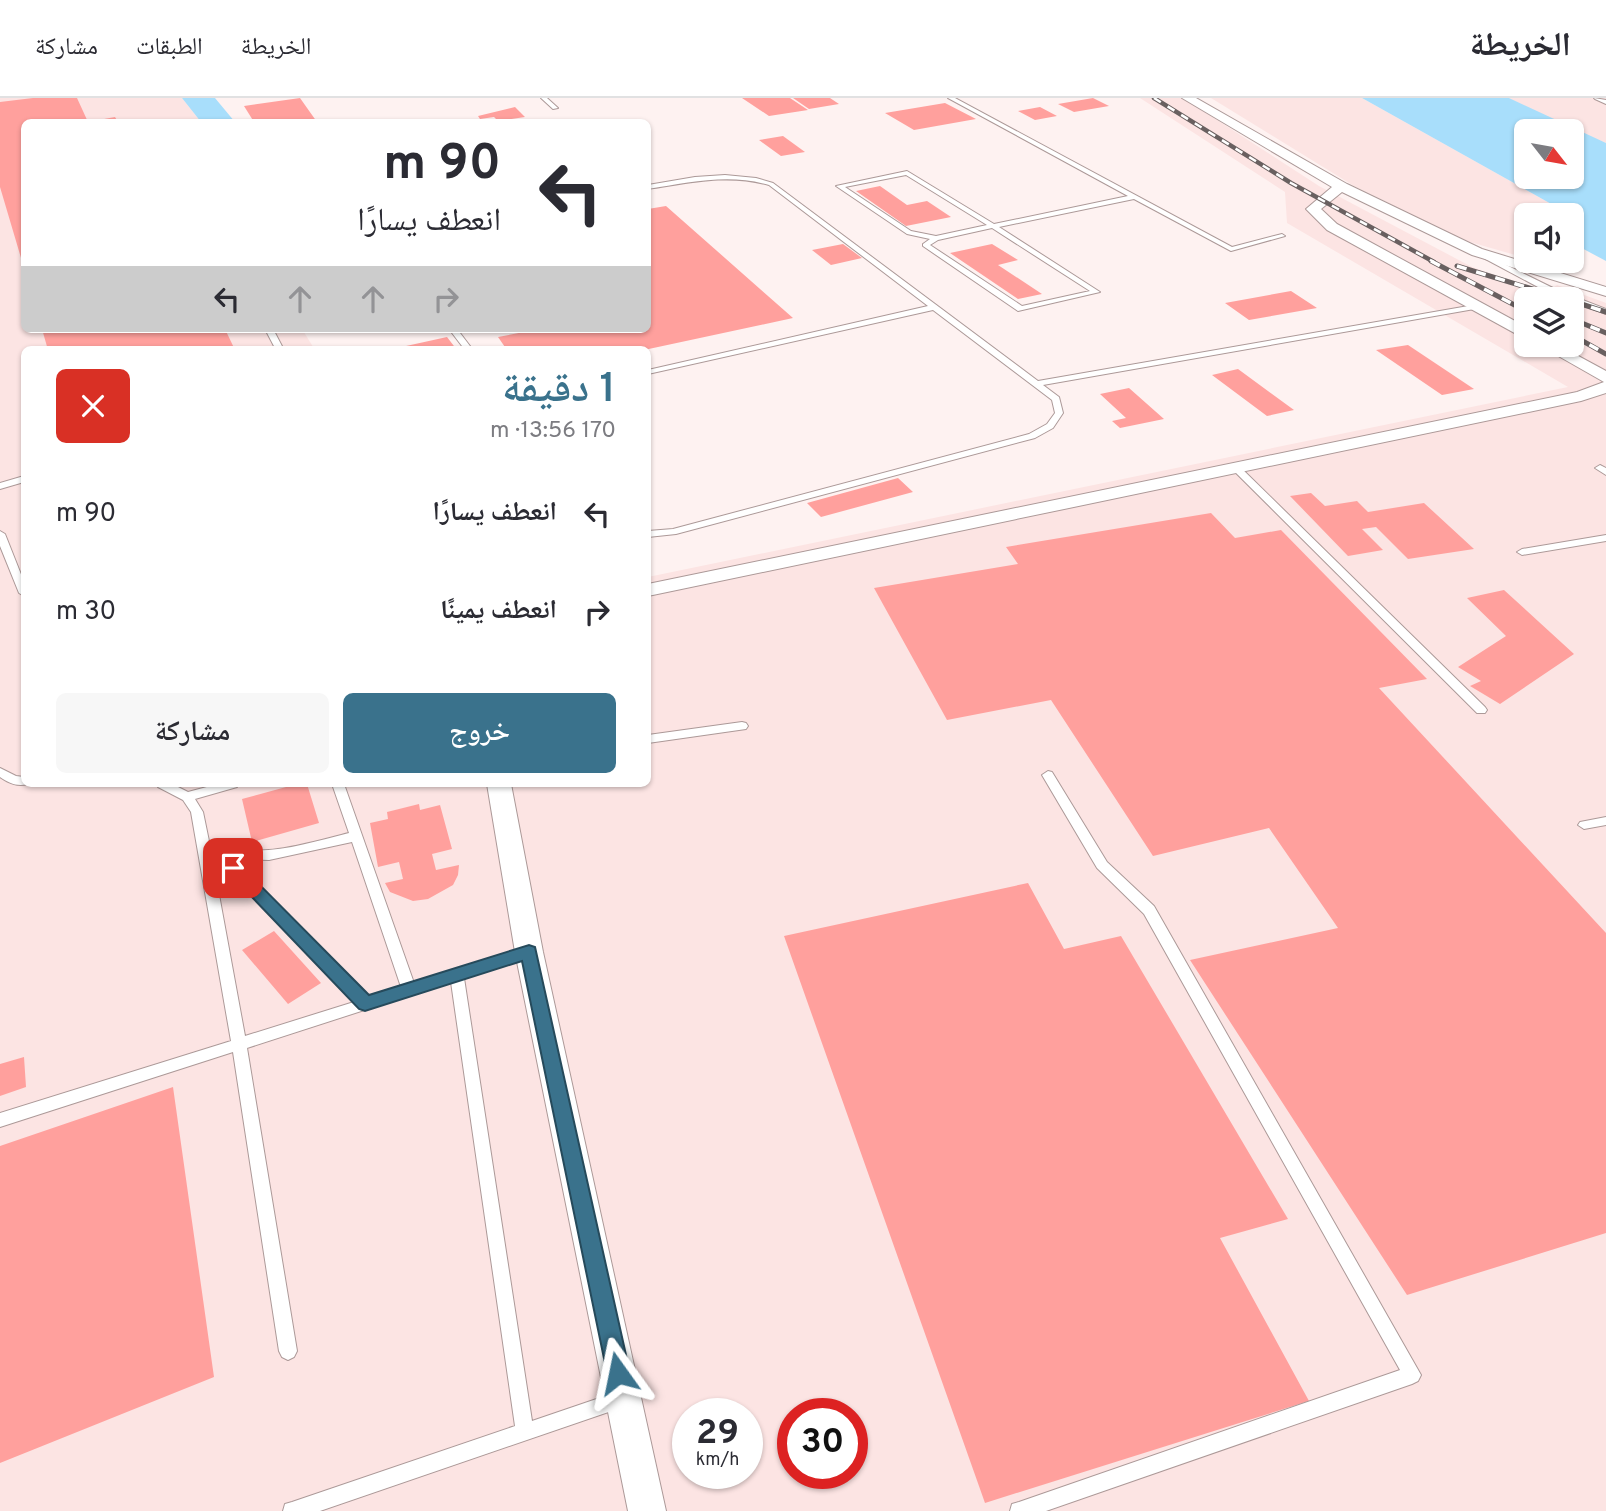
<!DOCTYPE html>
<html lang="ar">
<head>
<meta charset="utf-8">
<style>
  body { margin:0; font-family:Overpass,"Noto Naskh Arabic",sans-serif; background:#f7f7f7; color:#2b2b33; direction:rtl; height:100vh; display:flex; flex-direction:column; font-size:26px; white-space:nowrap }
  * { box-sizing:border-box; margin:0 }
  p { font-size:23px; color:#7c7c81 }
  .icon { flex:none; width:38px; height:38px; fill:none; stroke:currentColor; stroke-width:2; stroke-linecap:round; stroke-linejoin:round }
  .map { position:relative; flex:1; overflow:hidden; direction:ltr }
  .drawer { position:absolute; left:21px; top:248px; width:630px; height:441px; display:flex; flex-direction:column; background:#fff; border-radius:10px; box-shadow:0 2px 5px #0004; direction:rtl }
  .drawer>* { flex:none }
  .guide { position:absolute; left:21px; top:21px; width:630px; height:214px; border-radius:10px; box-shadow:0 2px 5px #0004; direction:rtl; background:#fff; color:#2b2b33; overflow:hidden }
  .needle { width:46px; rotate:121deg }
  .fabs { position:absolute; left:1514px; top:21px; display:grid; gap:14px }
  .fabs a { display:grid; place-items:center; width:70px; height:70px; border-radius:10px; background:#fff; box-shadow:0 2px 5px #0004; font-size:35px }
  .speed { position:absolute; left:672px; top:1300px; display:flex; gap:14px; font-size:35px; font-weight:700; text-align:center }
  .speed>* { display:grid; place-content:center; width:91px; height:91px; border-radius:50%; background:#fff; box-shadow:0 2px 5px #0004; line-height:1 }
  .speed small { font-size:18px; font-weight:400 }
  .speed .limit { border:10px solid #d22; background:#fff; color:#111 }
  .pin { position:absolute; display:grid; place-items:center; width:60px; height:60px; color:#fff; margin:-30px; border-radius:14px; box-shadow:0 4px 10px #0006 }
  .me { position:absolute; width:77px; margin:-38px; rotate:348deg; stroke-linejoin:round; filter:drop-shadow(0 0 5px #0008) }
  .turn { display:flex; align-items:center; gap:24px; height:147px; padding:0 35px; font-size:32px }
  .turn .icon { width:91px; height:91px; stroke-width:2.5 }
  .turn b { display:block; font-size:49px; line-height:60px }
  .lanes { display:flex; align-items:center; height:66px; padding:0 35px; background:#0003; justify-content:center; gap:35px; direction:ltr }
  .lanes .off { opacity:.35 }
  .round { display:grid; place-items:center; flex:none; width:74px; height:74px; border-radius:10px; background:#f7f7f7 }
  .head { display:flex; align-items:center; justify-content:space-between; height:119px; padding:0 35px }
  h1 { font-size:42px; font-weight:600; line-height:52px; color:#3a728c }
  .primary-button { display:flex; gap:14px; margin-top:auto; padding:14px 35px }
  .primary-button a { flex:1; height:80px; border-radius:10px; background:#3a728c; color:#fff; font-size:28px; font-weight:600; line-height:80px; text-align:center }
  .primary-button a+a { background:#f7f7f7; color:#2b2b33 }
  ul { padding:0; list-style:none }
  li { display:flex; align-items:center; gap:21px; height:98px; padding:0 35px }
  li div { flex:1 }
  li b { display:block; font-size:26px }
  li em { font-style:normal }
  header { display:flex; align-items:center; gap:42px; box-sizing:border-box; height:98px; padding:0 35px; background:#fff; border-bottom:2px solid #e1e1e2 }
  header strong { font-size:33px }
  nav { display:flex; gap:38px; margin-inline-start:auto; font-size:24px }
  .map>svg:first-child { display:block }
  .built { fill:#fce4e3; fill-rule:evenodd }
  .water { fill:#a8defb; fill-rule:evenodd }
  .building { fill:#ffa09d }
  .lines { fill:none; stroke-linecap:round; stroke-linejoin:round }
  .lane-casing { stroke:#ac9998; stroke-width:2 }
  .street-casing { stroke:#ac9998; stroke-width:2 }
  .lane { fill:#fff; fill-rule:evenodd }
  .street { fill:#fff; fill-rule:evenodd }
  .rail-far1-casing { stroke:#696060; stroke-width:4.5 }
  .rail-casing { stroke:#696060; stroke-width:5 }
  .rail-far1 { stroke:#fff; stroke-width:2.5; stroke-dasharray:8; stroke-linecap:butt }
  .rail { stroke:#fff; stroke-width:3.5; stroke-dasharray:10; stroke-linecap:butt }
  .route { fill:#3a728c; stroke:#264a5b; stroke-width:2 }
</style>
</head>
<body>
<header>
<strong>الخريطة</strong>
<nav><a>الخريطة</a><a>الطبقات</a><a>مشاركة</a></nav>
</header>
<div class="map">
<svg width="1606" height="1413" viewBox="0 0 1606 1413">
  <rect width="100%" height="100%" fill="#fef2f1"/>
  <!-- built -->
  <path class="built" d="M 0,0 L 182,0 L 201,24 L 24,24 L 24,231 L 302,231 L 315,252 L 24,252 L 24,686 L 648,686 L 648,479 L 1568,289 L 1287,125 L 1285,94 L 1140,0 L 1183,0 L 1319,88 L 1472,169 L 1545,195 L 1557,187 L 1606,205 L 1606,1413 L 0,1413 ZM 1526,201 L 1572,201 L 1572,247 L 1526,247 ZM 688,1316 L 747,1316 L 747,1376 L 688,1376 ZM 793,1316 L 852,1316 L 852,1376 L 793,1376 Z
    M 1211,0 L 1362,0 L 1562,112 L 1563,117 L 1526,117 L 1526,160 L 1463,142 L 1354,88 Z
    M 1509,0 L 1606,0 L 1606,45 L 1558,25 Z"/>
  <!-- water -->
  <path class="water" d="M 182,0 L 215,0 L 235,24 L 201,24 Z
    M 1362,0 L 1509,0 L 1606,45 L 1606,163 L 1576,147 L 1583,134 L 1572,129 L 1572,117 L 1563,117 L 1562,112 ZM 1526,33 L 1572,33 L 1572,79 L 1526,79 Z"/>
  <!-- building -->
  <path class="building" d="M 33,0 L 77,0 L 88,24 L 115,19 L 118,24 L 24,24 L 24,170 L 0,89 L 0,4 Z
    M 300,0 L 317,24 L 254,24 L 244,8 Z
    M 742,0 L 790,0 L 808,12 L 769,18 Z
    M 793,0 L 830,0 L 839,6 L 809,11 Z
    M 1093,0 L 1109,8 L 1074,14 L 1058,6 Z
    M 945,5 L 976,21 L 914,32 L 885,15 Z
    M 515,9 L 525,19 L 498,23 L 494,19 L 480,21 L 478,18 Z
    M 1040,9 L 1057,18 L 1035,22 L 1018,13 Z
    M 783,38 L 805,54 L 781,58 L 759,42 Z
    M 880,88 L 907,107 L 927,103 L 951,119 L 906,128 L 856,93 Z
    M 666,108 L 793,220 L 644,252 L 507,252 L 498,239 L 524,234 L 522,231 L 648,231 L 648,111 Z
    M 843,146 L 862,160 L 831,167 L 812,152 Z
    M 992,146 L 1018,162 L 998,167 L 1042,196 L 1018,201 L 950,155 Z
    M 1291,193 L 1317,210 L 1249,222 L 1225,205 Z
    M 42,231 L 225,231 L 235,252 L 48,252 Z
    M 447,239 L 457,252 L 397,250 Z
    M 1408,247 L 1474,291 L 1442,297 L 1376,252 Z
    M 1238,271 L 1294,312 L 1267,318 L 1212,277 Z
    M 1129,290 L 1164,321 L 1120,330 L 1112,323 L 1126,320 L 1100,296 Z
    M 898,380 L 913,394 L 821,419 L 807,405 Z
    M 1311,395 L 1325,408 L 1357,403 L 1368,414 L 1424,405 L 1474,451 L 1408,461 L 1376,429 L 1362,431 L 1383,452 L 1348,458 L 1290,398 Z
    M 1211,415 L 1235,440 L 1281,432 L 1427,581 L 1379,590 L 1606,835 L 1606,1135 L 1407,1197 L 1190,862 L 1338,830 L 1269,730 L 1153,758 L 1051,602 L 947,622 L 874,490 L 1018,466 L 1006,449 Z
    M 1504,492 L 1574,556 L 1500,606 L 1470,588 L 1481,583 L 1458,569 L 1506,538 L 1467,500 Z
    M 297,686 L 307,686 L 319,725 L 252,744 L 242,701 Z
    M 419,706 L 420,712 L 440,707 L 452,751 L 432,756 L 436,772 L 459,767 L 458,777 L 453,787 L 428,801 L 413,803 L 390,794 L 385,785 L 403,781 L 399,764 L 378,769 L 370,725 L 388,721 L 387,714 Z
    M 1028,785 L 1064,851 L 1121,838 L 1288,1121 L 1220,1140 L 1309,1303 L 985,1405 L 784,838 Z
    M 274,833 L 321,885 L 288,906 L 242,852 Z
    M 24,959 L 26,989 L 0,998 L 0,966 Z
    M 173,989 L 214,1279 L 0,1365 L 0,1048 Z"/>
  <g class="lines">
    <defs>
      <path id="lane" d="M 541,0 L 547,0 L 558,10 L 553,11 Z
        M 948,0 L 955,0 L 1232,149 L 1282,136 L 1285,138 L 1231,153 L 1134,101 L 999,129 L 1100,194 L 1018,213 L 923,148 L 923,146 L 930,141 L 907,136 L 836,88 L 907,73 L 994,126 L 1128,98 ZM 906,77 L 987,127 L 936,138 L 911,133 L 845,89 ZM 992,130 L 1090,193 L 1022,208 L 930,147 L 938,142 Z
        M 1594,0 L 1606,2 L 1606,6 L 1595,1 Z
        M 725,77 L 756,80 L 773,85 L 1038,283 L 1480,206 L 1484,208 L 1480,210 L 1043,287 L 1059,299 L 1063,315 L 1053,330 L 1035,340 L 676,436 L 648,439 L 648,433 L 673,431 L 1029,336 L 1047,326 L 1055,315 L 1052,302 L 933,212 L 648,276 L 648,272 L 928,208 L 769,87 C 727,75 689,85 648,91 L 648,87 L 695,79 Z
        M 1480,154 L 1557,192 L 1606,211 L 1606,216 L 1572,203 L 1572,201 L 1551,196 L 1478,157 L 1476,156 Z
        M 265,231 L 273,231 L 284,252 L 276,252 Z
        M 449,231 L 457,231 L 473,252 L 465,252 Z
        M 1236,367 L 1239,368 L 1485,609 L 1487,612 L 1485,615 L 1477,615 L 1233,372 L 1231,370 Z
        M 1600,367 L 1606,370 L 1606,377 L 1595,370 Z
        M 24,378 L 24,384 L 0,391 L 0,385 Z
        M 0,433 L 5,436 L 24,484 L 24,498 L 19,495 L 0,448 Z
        M 1606,437 L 1606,443 L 1522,457 L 1517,454 L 1522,451 Z
        M 742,624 L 746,625 L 748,628 L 746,631 L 648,645 L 648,637 Z
        M 0,670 L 16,678 L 24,679 L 24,686 L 28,686 C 17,689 9,685 0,679 Z
        M 1048,673 L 1052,674 L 1107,764 L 1154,808 L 1421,1277 L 1418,1283 L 1412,1286 L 1046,1413 L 1010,1413 L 1012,1406 L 1019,1404 L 1400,1272 L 1144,816 L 1097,770 L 1042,677 Z
        M 156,686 L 172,686 L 188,694 L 218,686 L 239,686 L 237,689 L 195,701 L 203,714 L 210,748 L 215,745 C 260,762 304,746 349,735 L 332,686 L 344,686 L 414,885 L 529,849 L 534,850 L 536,854 L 534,858 L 464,880 L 532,1323 L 620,1293 L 626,1296 L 629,1302 L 626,1308 L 320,1413 L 283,1413 L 285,1406 L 292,1404 L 515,1328 L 451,884 L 247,950 L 297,1253 L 294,1259 L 288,1262 L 282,1259 L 279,1253 L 233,954 L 0,1029 L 0,1015 L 231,943 L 191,714 L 183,702 L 158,689 ZM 352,744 L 401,889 L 368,900 L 233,761 L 269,762 ZM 211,753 L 354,904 L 245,938 Z
        M 1606,719 L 1606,727 L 1584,731 L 1578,727 L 1580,724 Z"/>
      <path id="street" d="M 1182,0 L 1196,0 L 1347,86 L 1482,151 L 1606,189 L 1606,198 L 1472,157 L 1342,94 L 1321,111 L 1337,126 L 1526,229 L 1526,240 L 1520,238 L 1327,132 L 1306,111 L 1332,89 Z
        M 1539,247 L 1558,247 L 1606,273 L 1606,295 L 1581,303 L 648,498 L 648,486 L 1577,294 L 1604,284 Z
        M 487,686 L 511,686 L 543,854 L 666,1413 L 628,1413 L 515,854 Z"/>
    </defs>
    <!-- lane casing -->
    <use href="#lane" class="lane-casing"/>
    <!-- street casing -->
    <use href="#street" class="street-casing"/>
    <!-- lane -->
    <use href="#lane" class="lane"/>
    <!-- street -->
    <use href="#street" class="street"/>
    <defs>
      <path id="rail-far1" d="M 1154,0 L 1291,85 L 1434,164"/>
      <path id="rail" d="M 1431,163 L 1526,213
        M 1457,168 L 1565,201
        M 1572,203 L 1606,214
        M 1572,221 L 1606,235
        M 1572,237 L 1606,256"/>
    </defs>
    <!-- rail-far1 casing -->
    <use href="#rail-far1" class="rail-far1-casing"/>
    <!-- rail casing -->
    <use href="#rail" class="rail-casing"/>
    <!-- rail-far1 -->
    <use href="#rail-far1" class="rail-far1"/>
    <!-- rail -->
    <use href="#rail" class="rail"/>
  </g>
  <!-- route -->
  <path class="route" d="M 233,764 L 239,766 L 369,897 L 529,847 L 535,849 L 630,1275 L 627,1283 L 618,1286 L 610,1283 L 607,1275 L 522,863 L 365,913 L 359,911 L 228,774 L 225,770 Z"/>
</svg>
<div class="fabs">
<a><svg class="needle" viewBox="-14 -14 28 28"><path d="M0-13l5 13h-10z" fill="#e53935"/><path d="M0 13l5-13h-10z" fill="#7c7c81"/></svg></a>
<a><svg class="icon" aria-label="sound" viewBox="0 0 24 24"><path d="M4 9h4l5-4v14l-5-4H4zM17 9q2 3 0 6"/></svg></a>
<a><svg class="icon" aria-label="layers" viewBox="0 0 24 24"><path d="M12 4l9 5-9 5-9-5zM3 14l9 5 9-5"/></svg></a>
</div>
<div class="speed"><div>29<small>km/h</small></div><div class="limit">30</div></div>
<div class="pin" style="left:233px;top:770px;background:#d93025"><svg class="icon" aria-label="arrive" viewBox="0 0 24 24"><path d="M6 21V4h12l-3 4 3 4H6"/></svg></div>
<svg class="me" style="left:618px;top:1275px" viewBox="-20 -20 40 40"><path d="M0-17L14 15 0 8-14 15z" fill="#3a728c" stroke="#fff" stroke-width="4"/></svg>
<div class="guide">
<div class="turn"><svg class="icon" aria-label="left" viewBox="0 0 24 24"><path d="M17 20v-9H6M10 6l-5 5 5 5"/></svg><div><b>90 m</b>انعطف يسارًا</div></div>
<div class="lanes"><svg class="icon" aria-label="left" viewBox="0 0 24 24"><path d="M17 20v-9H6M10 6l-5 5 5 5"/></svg><svg class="icon off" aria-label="ahead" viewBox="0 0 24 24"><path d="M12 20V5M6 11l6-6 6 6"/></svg><svg class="icon off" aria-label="ahead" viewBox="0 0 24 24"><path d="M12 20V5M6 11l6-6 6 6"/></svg><svg class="icon off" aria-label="right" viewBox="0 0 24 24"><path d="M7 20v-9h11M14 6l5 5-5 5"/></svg></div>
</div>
<section class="drawer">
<div class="head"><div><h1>1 دقيقة</h1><p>170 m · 13:56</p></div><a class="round" style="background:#d93025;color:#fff"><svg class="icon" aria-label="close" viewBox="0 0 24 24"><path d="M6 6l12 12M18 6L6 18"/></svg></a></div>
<ul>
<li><svg class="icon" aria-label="left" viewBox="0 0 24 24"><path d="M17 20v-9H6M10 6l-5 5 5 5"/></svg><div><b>انعطف يسارًا</b></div><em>90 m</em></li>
<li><svg class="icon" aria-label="right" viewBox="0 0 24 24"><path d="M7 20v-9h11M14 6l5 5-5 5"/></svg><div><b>انعطف يمينًا</b></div><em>30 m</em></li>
</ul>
<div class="primary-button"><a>خروج</a><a>مشاركة</a></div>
</section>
</div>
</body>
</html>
